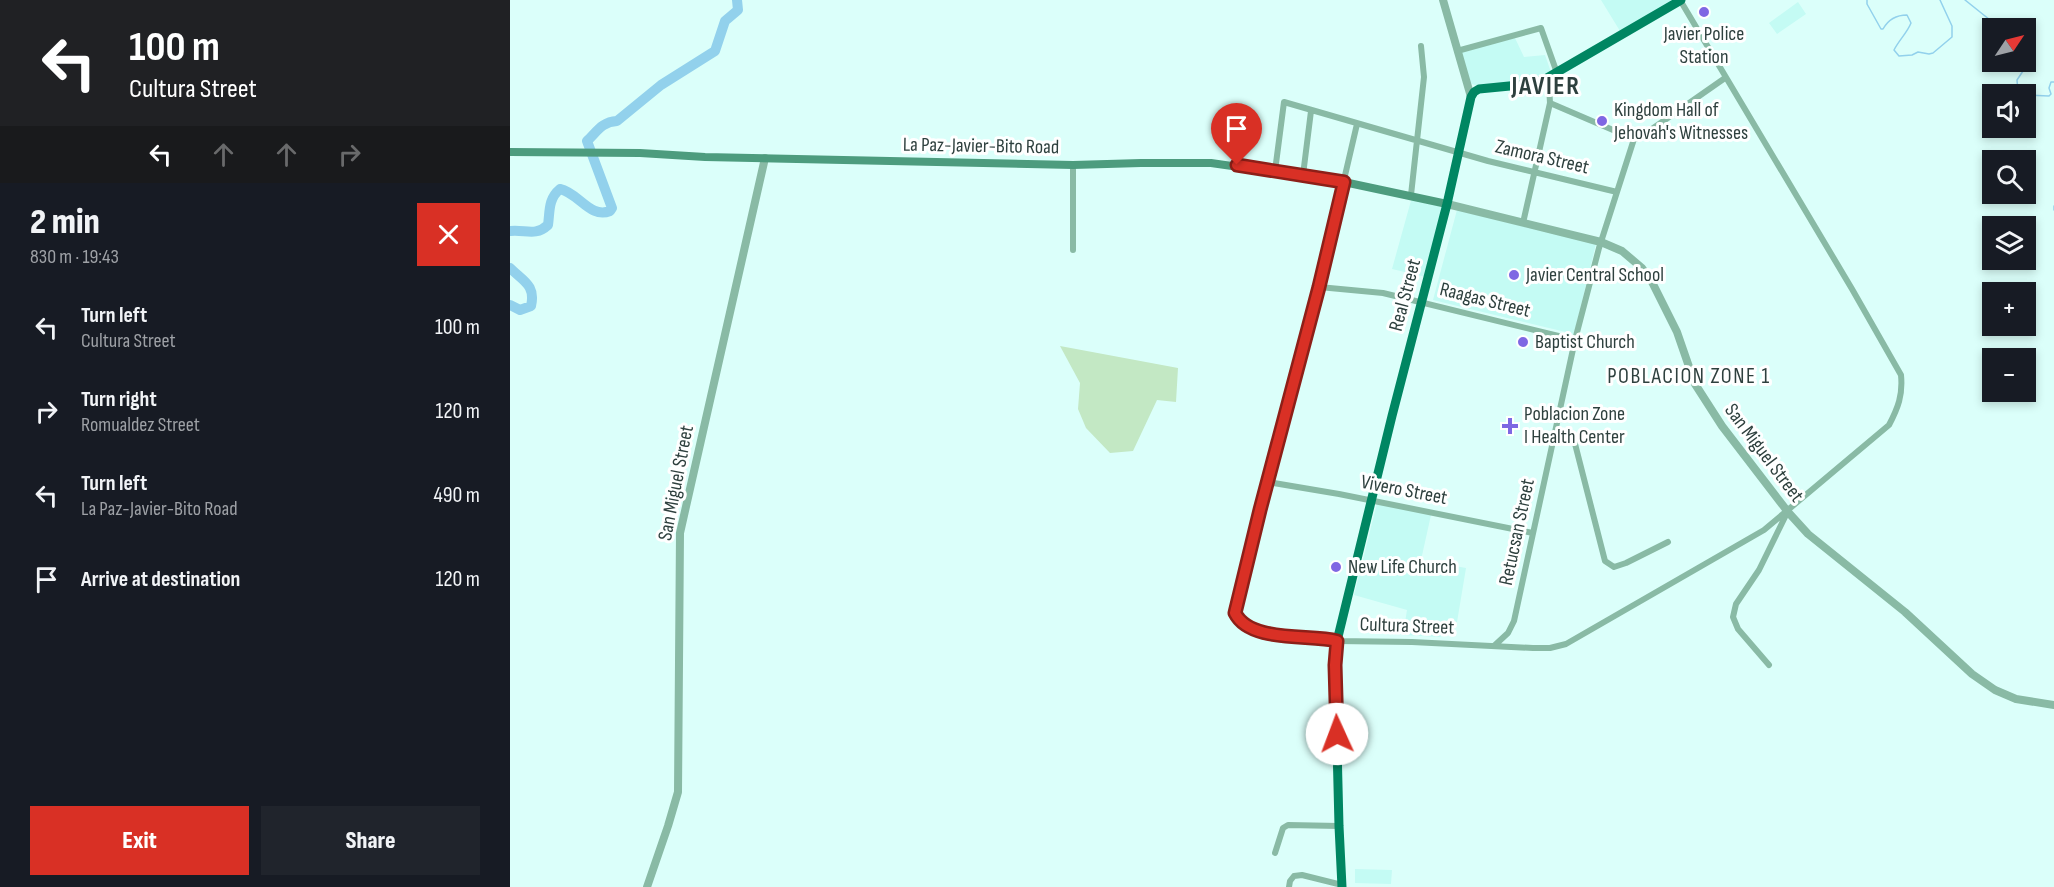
<!DOCTYPE html>
<html lang="en">
<head>
<meta charset="utf-8">
<style>
  body { margin:0; font-family:"Sofia Sans Condensed",sans-serif; background:#20242c; color:#f1f3f6; height:100vh; display:flex; flex-direction:column; font-size:22px; white-space:nowrap }
  * { box-sizing:border-box; margin:0 }
  p { font-size:20px; color:#9ea1a6 }
  .icon { flex:none; width:33px; height:33px; fill:none; stroke:currentColor; stroke-width:2; stroke-linecap:round; stroke-linejoin:round }
  .map { position:relative; flex:1; overflow:hidden }
  .sheet { display:flex; flex-direction:column; background:#171b24; width:510px }
  .sheet>* { flex:none }
  .banner { background:#202124; color:#fff; overflow:hidden }
  .needle { width:39px; rotate:55deg }
  .tools { position:absolute; left:1472px; top:18px; display:grid; gap:12px }
  .tools a { display:grid; place-items:center; width:54px; height:54px; border-radius:0px; background:#171b24; box-shadow:0 3px 9px #0003; font-size:30px }
  .pin { position:absolute; display:grid; place-items:center; width:51px; height:51px; color:#fff; margin:-62px -26px; border-radius:50% 50% 50% 0; rotate:-45deg; box-shadow:0 0 6px #0007 }
  .pin .icon { rotate:45deg }
  .me { position:absolute; width:66px; margin:-33px; rotate:358deg; stroke-linejoin:round; filter:drop-shadow(0 0 4px #0008) }
  .turn { display:flex; align-items:center; gap:21px; height:126px; padding:0 30px; font-size:27px }
  .turn .icon { width:78px; height:78px; stroke-width:2.5 }
  .turn b { display:block; font-size:42px; line-height:51px }
  .lanes { display:flex; align-items:center; height:57px; padding:0 30px; background:#0003; justify-content:center; gap:30px; direction:ltr }
  .lanes .off { opacity:.35 }
  .round { display:grid; place-items:center; flex:none; width:63px; height:63px; border-radius:0px; background:#20242c }
  .headline { display:flex; align-items:center; justify-content:space-between; height:102px; padding:0 30px }
  h1 { font-size:36px; font-weight:800; line-height:45px }
  .primary-button { display:flex; gap:12px; margin-top:auto; padding:12px 30px }
  .primary-button a { flex:1; height:69px; border-radius:0px; background:#d93025; color:#fff; font-size:24px; font-weight:800; line-height:69px; text-align:center }
  .primary-button a+a { background:#20242c; color:#f1f3f6 }
  ul { padding:0; list-style:none }
  li { display:flex; align-items:center; gap:18px; height:84px; padding:0 30px }
  li div { flex:1 }
  li b { display:block; font-size:22px }
  li em { font-style:normal }
  main { display:flex; flex:1; min-height:0 }
  .map>svg:first-child { display:block }
  .built { fill:#c4fbf4 }
  .green { fill:#c3e8c4 }
  .lines { fill:none; stroke-linecap:round; stroke-linejoin:round }
  .stream { stroke:#92d1ec; stroke-width:1.5 }
  .river { stroke:#92d1ec; stroke-width:10 }
  .minor { stroke:#89baa5; stroke-width:6 }
  .tertiary { stroke:#89baa5; stroke-width:8 }
  .secondary { stroke:#4d9c7e; stroke-width:8 }
  .primary { stroke:#008662; stroke-width:9 }
  .route-casing { stroke:#8d1f18; stroke-width:15 }
  .route { stroke:#d93025; stroke-width:10 }
  .poi-dot { fill:#7f67e3; stroke:#fff; stroke-width:2 }
  .labels { text-anchor:middle; dominant-baseline:central; stroke-width:6; stroke-linejoin:round; paint-order:stroke }
  .poi-label { font-size:20px; fill:#2e403e; stroke:#fff; text-anchor:start }
  .street-label { font-size:20px; fill:#2e403e; stroke:#fff }
  .quarter-label { font-size:22px; letter-spacing:1.5px; fill:#2e403e; stroke:#fff }
  .district-label { font-size:26px; font-weight:bold; letter-spacing:1.5px; fill:#2e403e; stroke:#fff }
</style>
</head>
<body>
<main>
<section class="sheet">
<div class="banner">
<div class="turn"><svg class="icon" aria-label="left" viewBox="0 0 24 24"><path d="M17 20v-9H6M10 6l-5 5 5 5"/></svg><div><b>100 m</b>Cultura Street</div></div>
<div class="lanes"><svg class="icon" aria-label="left" viewBox="0 0 24 24"><path d="M17 20v-9H6M10 6l-5 5 5 5"/></svg><svg class="icon off" aria-label="ahead" viewBox="0 0 24 24"><path d="M12 20V5M6 11l6-6 6 6"/></svg><svg class="icon off" aria-label="ahead" viewBox="0 0 24 24"><path d="M12 20V5M6 11l6-6 6 6"/></svg><svg class="icon off" aria-label="right" viewBox="0 0 24 24"><path d="M7 20v-9h11M14 6l5 5-5 5"/></svg></div>
</div>
<div class="headline"><div><h1>2 min</h1><p>830 m · 19:43</p></div><a class="round" style="background:#d93025;color:#fff"><svg class="icon" aria-label="close" viewBox="0 0 24 24"><path d="M6 6l12 12M18 6L6 18"/></svg></a></div>
<ul>
<li><svg class="icon" aria-label="left" viewBox="0 0 24 24"><path d="M17 20v-9H6M10 6l-5 5 5 5"/></svg><div><b>Turn left</b><p>Cultura Street</p></div><em>100 m</em></li>
<li><svg class="icon" aria-label="right" viewBox="0 0 24 24"><path d="M7 20v-9h11M14 6l5 5-5 5"/></svg><div><b>Turn right</b><p>Romualdez Street</p></div><em>120 m</em></li>
<li><svg class="icon" aria-label="left" viewBox="0 0 24 24"><path d="M17 20v-9H6M10 6l-5 5 5 5"/></svg><div><b>Turn left</b><p>La Paz-Javier-Bito Road</p></div><em>490 m</em></li>
<li><svg class="icon" aria-label="arrive" viewBox="0 0 24 24"><path d="M6 21V4h12l-3 4 3 4H6"/></svg><div><b>Arrive at destination</b></div><em>120 m</em></li>
</ul>
<div class="primary-button"><a>Exit</a><a>Share</a></div>
</section>
<div class="map">
<svg width="1544" height="887" viewBox="0 0 1544 887">
  <rect width="100%" height="100%" fill="#dbfffa"/>
  <!-- built -->
  <path class="built" d="M 1091,0 L 1165,0 L 1110,31 Z
    M 1288,2 L 1296,14 L 1267,34 L 1259,23 Z
    M 1005,38 L 1014,57 L 1035,55 L 1041,72 L 1026,79 L 968,86 L 962,84 L 958,80 L 949,51 Z
    M 902,197 L 935,206 L 916,277 L 882,269 Z
    M 947,210 L 1086,244 L 1064,334 L 923,300 Z
    M 867,503 L 921,515 L 911,560 L 956,568 L 947,622 L 930,637 L 893,635 L 897,610 L 844,595 Z
    M 845,869 L 882,870 L 881,884 L 845,883 Z"/>
  <!-- green -->
  <path class="green" d="M 550,346 L 668,368 L 666,402 L 647,400 L 623,451 L 600,453 L 576,428 L 568,409 L 570,383 Z"/>
  <g class="lines">
    <!-- stream -->
    <path class="stream" d="M 1357,0 L 1357,4 L 1371,29 L 1373,29 C 1378,20 1387,15 1397,15 L 1401,23 C 1397,33 1389,40 1384,50 L 1389,56 L 1402,55 L 1408,52 L 1419,54 L 1423,53 L 1442,37 L 1442,26 L 1430,0
      M 1455,0 L 1490,28
      M 1507,62 L 1515,68 L 1507,80 L 1508,92 L 1512,94
      M 1515,95 L 1539,96 L 1541,94 L 1539,88 L 1541,82 L 1544,82
      M 1544,206 L 1544,210"/>
    <!-- river -->
    <path class="river" d="M 0,231 C 15,229 25,237 38,225 C 40,211 38,199 50,189 C 69,193 80,219 100,211 L 102,208 L 77,141 C 87,132 91,122 107,121 L 151,85 L 205,51 L 215,21 L 228,10 L 227,0
      M 0,268 C 13,281 26,285 21,306 L 10,310 L 0,305"/>
    <!-- minor -->
    <path class="minor" d="M 947,51 L 1031,28 L 1047,73
      M 1040,103 L 1124,139 L 1129,138 L 1215,78
      M 847,124 L 809,287 L 750,510 L 725,613 L 729,620 L 738,627 L 773,636 L 827,641 L 902,642 L 1023,648 L 1040,648 L 1056,644 L 1254,530 L 1379,425 C 1388,408 1393,395 1391,375 L 1342,289 L 1170,0
      M 765,171 L 774,102 L 978,161 L 1107,192
      M 793,175 L 801,111
      M 901,195 L 914,77 L 911,46
      M 1013,223 L 1040,103 L 1039,85 L 1037,78
      M 563,250 L 563,165
      M 809,287 L 873,293 L 1065,340
      M 1044,433 L 1063,436 L 1095,561 L 1104,567 L 1116,563 L 1158,542
      M 758,482 L 829,494 L 1023,533
      M 985,645 L 998,633 L 1004,621 L 1065,340 L 1089,248 L 1124,139
      M 1259,665 L 1228,629 L 1223,617 L 1226,604 L 1249,570 L 1276,515
      M 765,853 L 773,828 L 778,825 L 829,826
      M 779,887 L 780,881 L 784,876 L 792,875 L 832,885"/>
    <!-- tertiary -->
    <path class="tertiary" d="M 933,0 L 961,97
      M 937,204 L 1091,242 L 1112,251 L 1132,268 L 1142,282 L 1167,332 L 1185,384 L 1212,426 L 1278,512 L 1298,534 L 1395,612 L 1462,674 L 1485,690 L 1506,699 L 1544,705
      M 137,887 L 158,826 L 168,792 L 170,533 L 255,158"/>
    <!-- secondary -->
    <path class="secondary" d="M 0,152 L 130,153 L 195,157 L 563,165 L 631,163 L 701,163 L 834,182 L 937,204"/>
    <!-- primary -->
    <path class="primary" d="M 832,887 L 829,826 L 825,665 L 827,641 L 882,416 L 937,204 L 961,97 L 964,92 L 969,89 L 1020,84 L 1037,78 L 1171,0"/>
  </g>
  <g class="lines">
    <defs>
      <path id="route" d="M 727,165 L 834,182 L 809,287 L 750,510 L 725,613 C 740,643 799,634 827,641 L 825,665 L 827,734"/>
    </defs>
    <!-- route casing -->
    <use href="#route" class="route-casing"/>
    <!-- route -->
    <use href="#route" class="route"/>
  </g>
  <!-- markers -->
  <g class="poi-dot">
    <circle cx="1194" cy="12" r="6"/>
    <circle cx="1092" cy="121" r="6"/>
    <circle cx="1004" cy="275" r="6"/>
    <circle cx="1013" cy="342" r="6"/>
    <path d="M997 417h6v6h6v6h-6v6h-6v-6h-6v-6h6z"/>
    <circle cx="826" cy="567" r="6"/>
  </g>
  <g class="labels">
    <!-- poi labels -->
    <g class="poi-label">
      <text x="1194" y="34" text-anchor="middle">Javier Police<tspan x="1194" dy="23">Station</tspan></text>
      <text x="1104" y="110">Kingdom Hall of<tspan x="1104" dy="23">Jehovah's Witnesses</tspan></text>
      <text x="1016" y="275">Javier Central School</text>
      <text x="1025" y="342">Baptist Church</text>
      <text x="1014" y="414">Poblacion Zone<tspan x="1014" dy="23">I Health Center</tspan></text>
      <text x="838" y="567">New Life Church</text>
    </g>
    <!-- street labels -->
    <g class="street-label">
      <text transform="translate(471 146) rotate(1)">La Paz-Javier-Bito Road</text>
      <text transform="translate(1032 157) rotate(13)">Zamora Street</text>
      <text transform="translate(895 295) rotate(-75)">Real Street</text>
      <text transform="translate(975 300) rotate(14)">Raagas Street</text>
      <text transform="translate(1254 453) rotate(53)">San Miguel Street</text>
      <text transform="translate(166 483) rotate(-79)">San Miguel Street</text>
      <text transform="translate(894 490) rotate(11)">Vivero Street</text>
      <text transform="translate(1007 532) rotate(-78)">Retucsan Street</text>
      <text transform="translate(897 626) rotate(2)">Cultura Street</text>
    </g>
    <!-- quarter labels -->
    <g class="quarter-label">
      <text x="1179" y="376">POBLACION ZONE 1</text>
    </g>
    <!-- district labels -->
    <g class="district-label">
      <text x="1036" y="86">JAVIER</text>
    </g>
  </g>
</svg>
<div class="tools">
<a><svg class="needle" viewBox="-14 -14 28 28"><path d="M0-13l5 13h-10z" fill="#e53935"/><path d="M0 13l5-13h-10z" fill="#9ea1a6"/></svg></a>
<a><svg class="icon" aria-label="sound" viewBox="0 0 24 24"><path d="M4 9h4l5-4v14l-5-4H4zM17 9q2 3 0 6"/></svg></a>
<a><svg class="icon" aria-label="search" viewBox="0 0 24 24"><circle cx="10" cy="10" r="6"/><path d="M15 15l6 6"/></svg></a>
<a><svg class="icon" aria-label="layers" viewBox="0 0 24 24"><path d="M12 4l9 5-9 5-9-5zM3 14l9 5 9-5"/></svg></a>
<a>+</a>
<a>−</a>
</div>
<div class="pin" style="left:727px;top:165px;background:#d93025"><svg class="icon" aria-label="arrive" viewBox="0 0 24 24"><path d="M6 21V4h12l-3 4 3 4H6"/></svg></div>
<svg class="me" style="left:827px;top:734px" viewBox="-20 -20 40 40"><circle r="19" fill="#fff"/><path d="M0-13L10 11 0 6-10 11z" fill="#d93025"/></svg>
</div>
</main>
</body>
</html>
